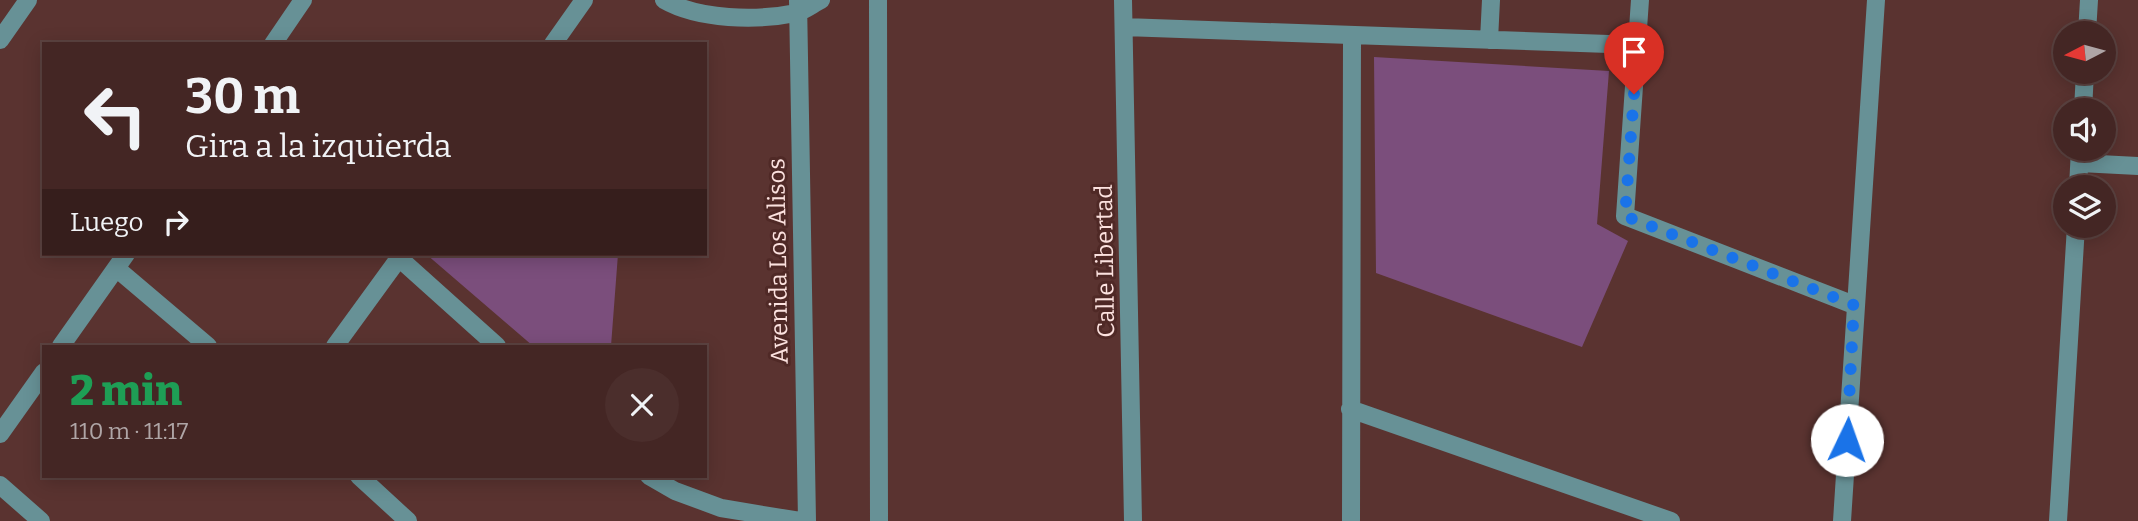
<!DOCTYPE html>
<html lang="es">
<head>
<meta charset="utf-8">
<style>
  body { margin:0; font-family:Bitter,serif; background:#4b2e2c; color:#f1f3f6; height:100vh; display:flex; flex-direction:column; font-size:26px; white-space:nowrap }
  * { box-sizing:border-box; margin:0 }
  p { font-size:23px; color:#afa5a6 }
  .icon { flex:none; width:38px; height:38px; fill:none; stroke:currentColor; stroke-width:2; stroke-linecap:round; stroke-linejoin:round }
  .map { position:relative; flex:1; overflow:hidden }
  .details { position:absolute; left:42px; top:345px; width:665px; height:133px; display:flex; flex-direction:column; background:#442624; border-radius:0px; box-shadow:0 4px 18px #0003,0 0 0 2px #5c4341 }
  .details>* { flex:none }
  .hud { position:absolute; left:42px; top:42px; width:665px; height:214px; border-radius:0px; box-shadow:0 4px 18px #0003,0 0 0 2px #5c4341; background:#442624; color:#f1f3f6; overflow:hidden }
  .needle { width:46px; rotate:264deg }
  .tools { position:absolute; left:2053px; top:21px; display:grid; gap:14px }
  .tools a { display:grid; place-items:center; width:63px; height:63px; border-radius:50%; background:#442624; box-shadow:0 4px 18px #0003,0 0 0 2px #5c4341; font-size:35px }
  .pin { position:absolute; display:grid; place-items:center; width:60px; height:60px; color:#fff; margin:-72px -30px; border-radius:50% 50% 50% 0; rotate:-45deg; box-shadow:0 0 7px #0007 }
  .pin .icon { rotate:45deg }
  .me { position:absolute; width:77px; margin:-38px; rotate:3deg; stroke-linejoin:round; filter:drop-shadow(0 0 5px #0008) }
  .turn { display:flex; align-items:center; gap:24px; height:147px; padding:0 28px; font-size:32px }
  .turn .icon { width:91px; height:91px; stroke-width:2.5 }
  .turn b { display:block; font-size:49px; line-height:60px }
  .then { display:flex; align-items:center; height:66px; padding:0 28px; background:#0003; gap:14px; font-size:26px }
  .round { display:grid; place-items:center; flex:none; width:74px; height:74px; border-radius:37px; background:#4b2e2c }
  .overview { display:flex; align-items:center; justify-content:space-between; height:119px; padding:0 28px }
  h1 { font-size:42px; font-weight:800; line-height:52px; color:#1e9e55 }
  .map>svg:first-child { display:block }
  .green { fill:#7b4e7c }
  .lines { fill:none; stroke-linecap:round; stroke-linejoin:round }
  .minor { stroke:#679196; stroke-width:18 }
  .route { stroke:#1a73e8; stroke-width:12; stroke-dasharray:0 21.6 }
  .labels { text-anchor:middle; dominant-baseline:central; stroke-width:6; stroke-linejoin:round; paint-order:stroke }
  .street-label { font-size:24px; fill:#fce2df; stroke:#4f2926 }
</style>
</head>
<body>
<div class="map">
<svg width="2138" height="521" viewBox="0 0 2138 521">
  <rect width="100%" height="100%" fill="#5a3330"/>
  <!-- green -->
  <path class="green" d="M 1374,57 L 1609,71 L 1597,224 L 1628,241 L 1582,347 L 1376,273 Z
    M 426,254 L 618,254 L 611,346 L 533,346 Z"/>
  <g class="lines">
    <!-- minor -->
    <path class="minor" d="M 664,0 C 699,20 757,21 796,13 C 804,11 813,4 821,0
      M 798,0 L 807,521
      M 878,0 L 879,521
      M 1123,0 L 1133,521
      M 1640,0 L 1625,216 L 1854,305
      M 1124,27 L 1637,45
      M 2087,33 L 2089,0
      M 0,40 L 28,0
      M 1489,40 L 1491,0
      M 273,44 L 303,0
      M 553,44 L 584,0
      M 2083,110 L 2085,72
      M 2080,163 L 2138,166
      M 2078,187 L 2080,149
      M 399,258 L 497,346
      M 116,268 L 208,346
      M 61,346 L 126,254
      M 335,346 L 402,254
      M 1350,409 L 1671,521
      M 0,434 L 44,372
      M 359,476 L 408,521
      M 649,476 L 675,491 L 721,508 L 800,521
      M 0,485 L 41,521
      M 1351,521 L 1352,35
      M 1842,521 L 1876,0
      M 2058,521 L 2076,226"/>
  </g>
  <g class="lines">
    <!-- route -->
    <path class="route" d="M 1634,94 L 1625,216 L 1854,305 L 1847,440"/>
  </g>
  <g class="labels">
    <!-- street labels -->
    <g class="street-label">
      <text transform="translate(778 261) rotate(-91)">Avenida Los Alisos</text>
      <text transform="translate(1105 261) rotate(-91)">Calle Libertad</text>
    </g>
  </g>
</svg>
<div class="tools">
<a><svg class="needle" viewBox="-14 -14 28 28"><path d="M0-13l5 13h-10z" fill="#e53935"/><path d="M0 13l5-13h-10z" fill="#afa5a6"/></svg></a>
<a><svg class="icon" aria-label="sound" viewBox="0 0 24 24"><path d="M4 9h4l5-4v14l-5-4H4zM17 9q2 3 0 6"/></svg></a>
<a><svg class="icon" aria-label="layers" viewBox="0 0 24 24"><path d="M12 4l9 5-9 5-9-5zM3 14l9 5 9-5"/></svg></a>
</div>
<div class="pin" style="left:1634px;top:94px;background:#d93025"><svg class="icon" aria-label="arrive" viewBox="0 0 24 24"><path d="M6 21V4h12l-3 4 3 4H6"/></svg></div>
<svg class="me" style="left:1847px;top:440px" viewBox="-20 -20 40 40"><circle r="19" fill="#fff"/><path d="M0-13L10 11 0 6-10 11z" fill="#1a73e8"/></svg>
<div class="hud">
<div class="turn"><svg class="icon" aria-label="left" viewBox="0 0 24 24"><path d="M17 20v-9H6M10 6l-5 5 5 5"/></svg><div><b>30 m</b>Gira a la izquierda</div></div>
<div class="then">Luego<svg class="icon" aria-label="right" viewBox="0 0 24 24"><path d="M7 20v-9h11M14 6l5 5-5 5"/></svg></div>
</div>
<section class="details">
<div class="overview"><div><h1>2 min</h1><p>110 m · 11:17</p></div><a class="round"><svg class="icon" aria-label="close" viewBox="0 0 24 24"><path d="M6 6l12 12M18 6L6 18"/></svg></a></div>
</section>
</div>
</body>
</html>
